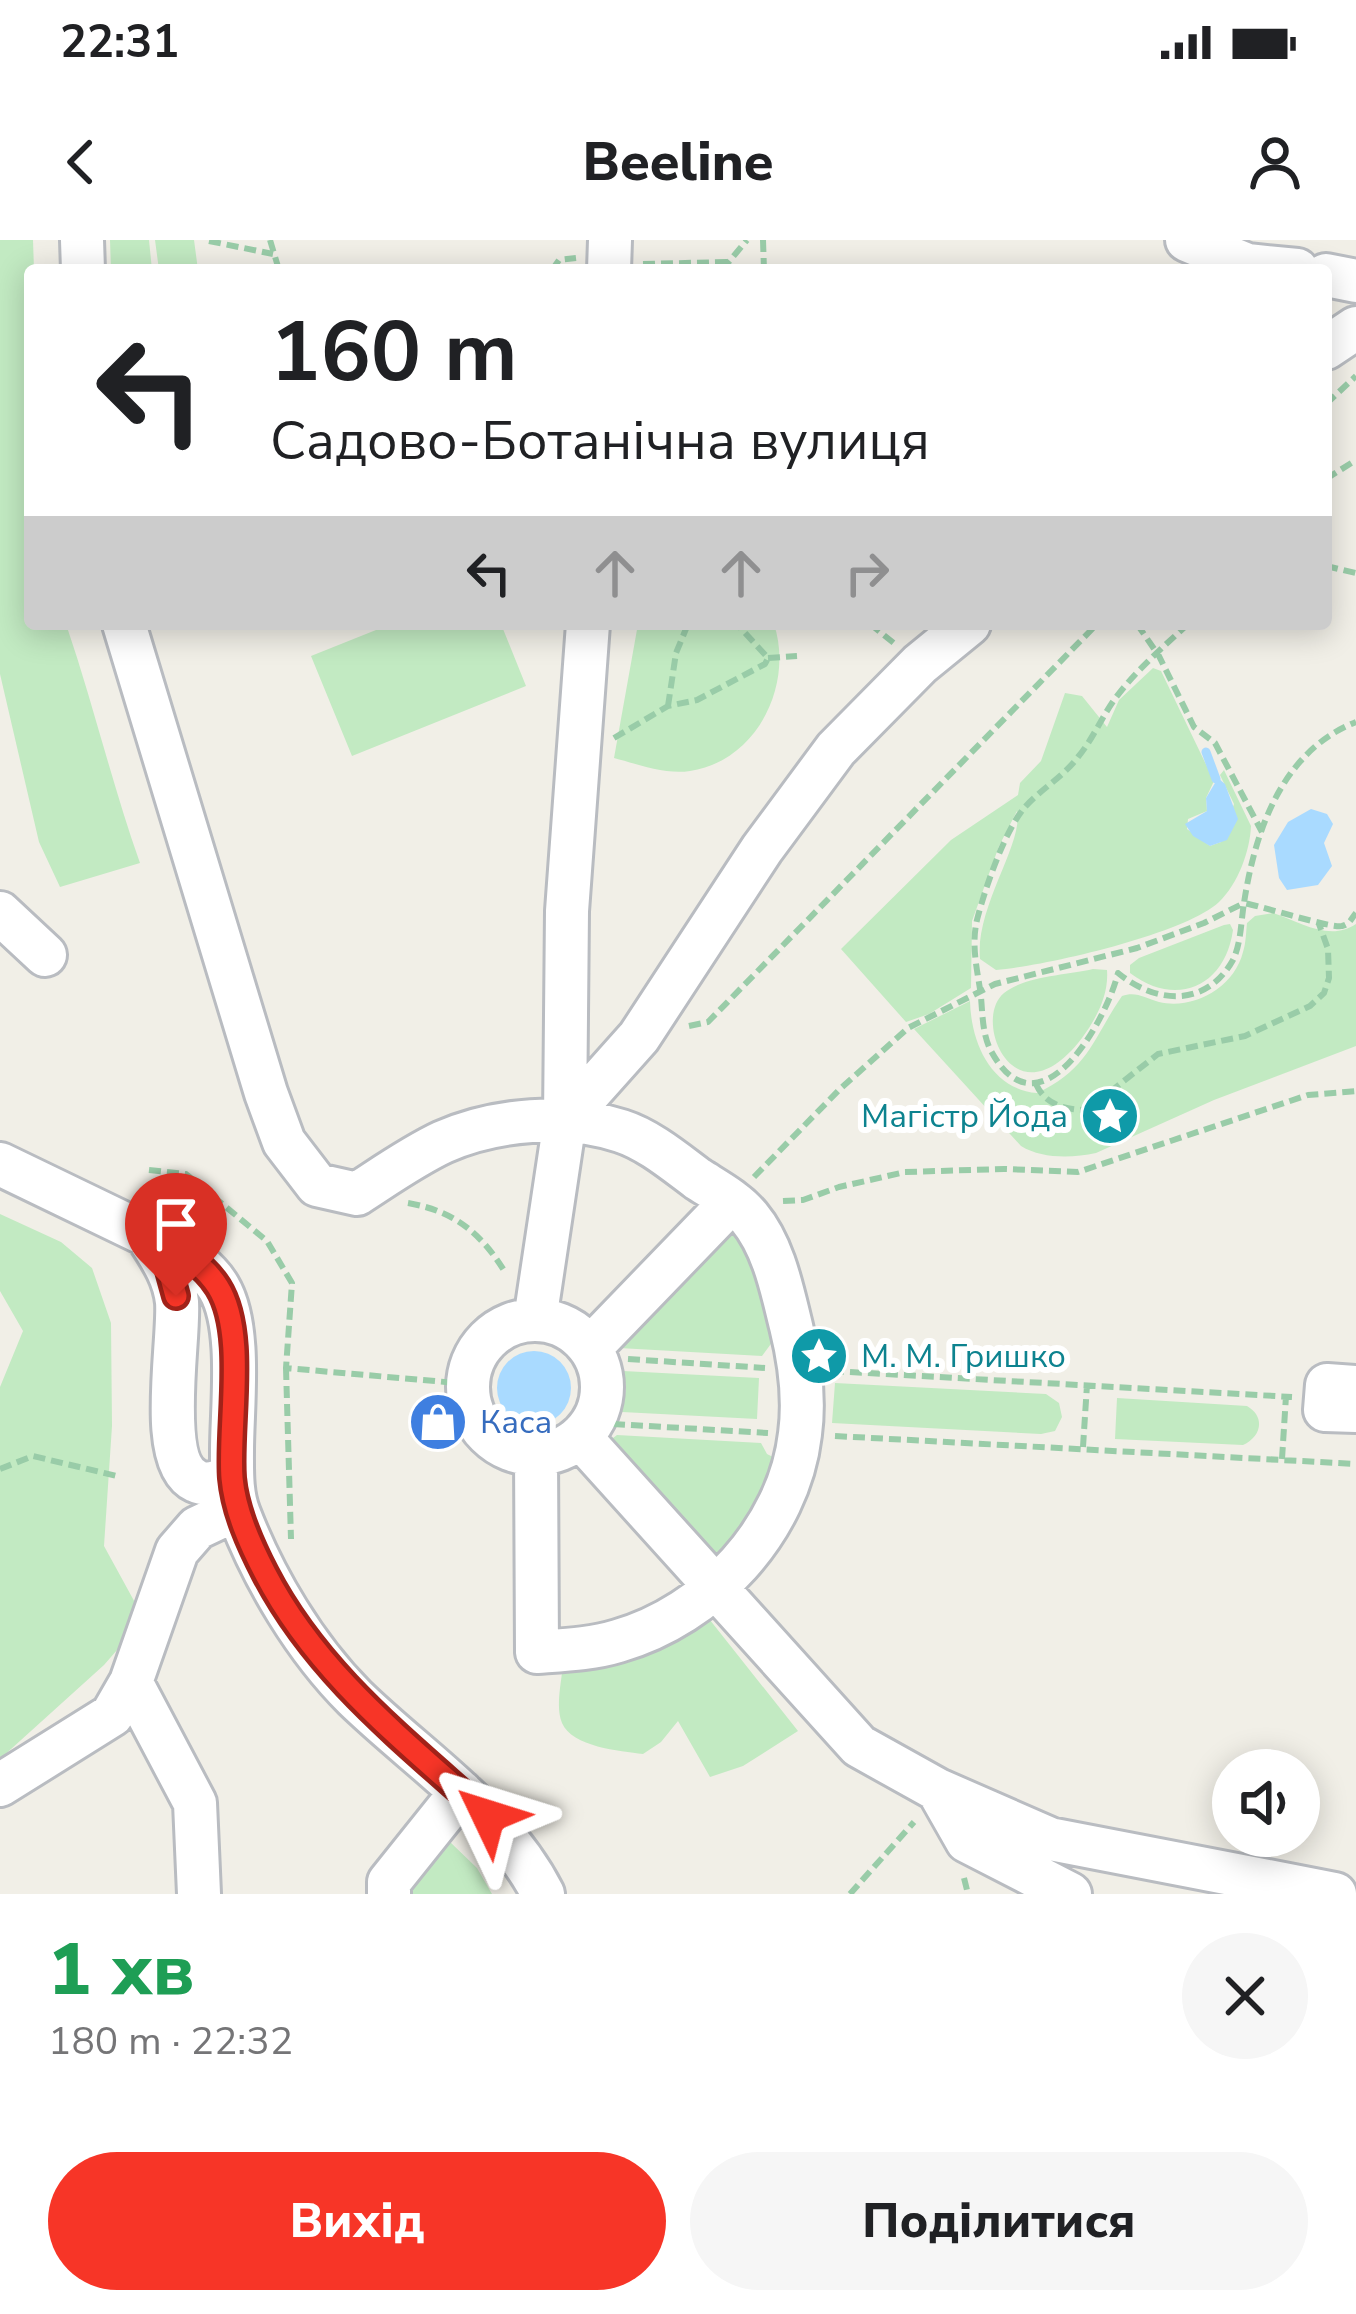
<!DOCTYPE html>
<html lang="uk">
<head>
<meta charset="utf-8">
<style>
  body { margin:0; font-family:"Nunito Sans",sans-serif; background:#f6f6f6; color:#202124; height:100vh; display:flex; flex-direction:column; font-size:45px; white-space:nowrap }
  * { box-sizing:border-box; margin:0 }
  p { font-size:39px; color:#757577 }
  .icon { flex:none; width:66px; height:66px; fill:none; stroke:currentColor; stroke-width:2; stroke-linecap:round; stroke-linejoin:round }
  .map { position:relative; height:1654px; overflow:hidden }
  .panel { display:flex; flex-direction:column; background:#fff; flex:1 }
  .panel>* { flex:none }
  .hud { position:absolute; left:24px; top:24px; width:1308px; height:366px; border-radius:12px; box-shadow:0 6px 30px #0003; background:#fff; color:#202124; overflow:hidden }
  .controls { position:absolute; left:1212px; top:1509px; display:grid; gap:24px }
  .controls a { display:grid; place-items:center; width:108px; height:108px; border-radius:50%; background:#fff; box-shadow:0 6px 30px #0003; font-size:60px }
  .pin { position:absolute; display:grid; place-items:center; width:102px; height:102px; color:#fff; margin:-123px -51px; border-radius:50% 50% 50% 0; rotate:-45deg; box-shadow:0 0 12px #0007 }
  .pin .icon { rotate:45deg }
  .me { position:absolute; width:132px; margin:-66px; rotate:311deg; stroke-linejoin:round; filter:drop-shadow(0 0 9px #0008) }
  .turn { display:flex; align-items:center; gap:42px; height:252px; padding:0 48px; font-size:54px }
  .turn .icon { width:156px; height:156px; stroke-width:2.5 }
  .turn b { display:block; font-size:84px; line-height:102px }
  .lanes { display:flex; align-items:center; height:114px; padding:0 48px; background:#0003; justify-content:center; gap:60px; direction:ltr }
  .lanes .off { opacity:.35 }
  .round { display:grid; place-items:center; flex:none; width:126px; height:126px; border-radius:63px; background:#f6f6f6 }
  .headline { display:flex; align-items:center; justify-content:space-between; height:204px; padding:0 48px }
  h1 { font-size:72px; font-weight:800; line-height:90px; color:#1e9e55 }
  .cta { display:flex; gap:24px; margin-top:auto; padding:24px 48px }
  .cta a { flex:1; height:138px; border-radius:72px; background:#f73527; color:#fff; font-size:48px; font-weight:800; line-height:138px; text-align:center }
  .cta a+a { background:#f6f6f6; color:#202124 }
  .status { display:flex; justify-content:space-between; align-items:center; height:84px; padding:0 60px; background:#fff; direction:ltr }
  .status svg { height:33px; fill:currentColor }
  header { display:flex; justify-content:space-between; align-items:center; height:156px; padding:0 48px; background:#fff; font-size:54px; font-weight:800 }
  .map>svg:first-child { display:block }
  .green { fill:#c2eac2 }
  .water { fill:#a9daff }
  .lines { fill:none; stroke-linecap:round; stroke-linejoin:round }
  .stream { stroke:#a9daff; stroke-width:9 }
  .minor-casing { stroke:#b9bcc1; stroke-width:48 }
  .path { stroke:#99cca8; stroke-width:6; stroke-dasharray:12 6; stroke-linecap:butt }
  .minor { stroke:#fff; stroke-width:42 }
  .route-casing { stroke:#a12219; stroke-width:30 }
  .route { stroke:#f73527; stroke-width:21 }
  .labels { text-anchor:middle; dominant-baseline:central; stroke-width:12; stroke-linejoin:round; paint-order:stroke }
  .culture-label { font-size:33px; fill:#0d838f; stroke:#fff; text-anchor:end }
  .shop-label { font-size:33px; fill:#366cbe; stroke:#fff; text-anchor:start }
</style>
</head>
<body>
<div class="status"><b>22:31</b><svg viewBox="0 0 49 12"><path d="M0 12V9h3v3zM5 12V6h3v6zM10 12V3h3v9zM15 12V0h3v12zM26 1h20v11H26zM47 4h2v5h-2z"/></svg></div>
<header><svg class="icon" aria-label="back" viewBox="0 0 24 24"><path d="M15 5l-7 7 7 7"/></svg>Beeline<svg class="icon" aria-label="person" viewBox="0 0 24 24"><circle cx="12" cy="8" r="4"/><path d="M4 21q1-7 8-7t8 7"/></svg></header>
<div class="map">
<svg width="1356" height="1654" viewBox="0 0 1356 1654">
  <rect width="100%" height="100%" fill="#f1efe7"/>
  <!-- green -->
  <path class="green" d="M 0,0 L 33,0 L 34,30 L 30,30 L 30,384 L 66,384 C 93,463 112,544 140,623 L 60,647 L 39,602 L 0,434 Z
    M 110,0 L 149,0 L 152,30 L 111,30 Z
    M 155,0 L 194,0 L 198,30 L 159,30 Z
    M 391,384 L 501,384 L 526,446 L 352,516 L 311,416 Z
    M 638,384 L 774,384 C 794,445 757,521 690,531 C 666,535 637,524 614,518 Z
    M 1153,428 L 1161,431 L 1214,541 L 1206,558 L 1207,571 L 1188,579 L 1187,589 L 1210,606 L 1221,602 L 1234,564 L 1220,535 L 1224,530 L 1251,586 C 1250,611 1238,644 1219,662 C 1185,694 1045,726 996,730 L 980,719 C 975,667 1024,603 1017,571 L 999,606 L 972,681 L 971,748 L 929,774 L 906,782 L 841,709 L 951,600 L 1018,555 L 1020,543 L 1041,521 L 1065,453 L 1082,456 L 1107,487 L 1119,460 Z
    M 1273,673 C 1300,682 1330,702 1356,684 L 1356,806 L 1214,860 L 1096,913 C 1072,918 1042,919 1021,906 L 914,789 L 970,761 C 971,803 991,849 1037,853 C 1089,829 1093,798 1122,756 C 1136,751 1145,758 1159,762 C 1193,770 1234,748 1243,712 C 1246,703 1246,692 1247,683 L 1255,676 Z
    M 1224,685 L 1230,684 L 1233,690 C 1225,747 1176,768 1130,733 L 1130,725 L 1139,718 Z
    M 1093,729 L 1107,730 C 1109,755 1096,779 1082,798 C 1015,886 971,780 1004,753 C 1025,736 1068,735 1093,729 Z
    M 0,974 L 61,1002 L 92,1028 L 111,1083 L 112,1186 L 104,1306 L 144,1379 L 104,1425 L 0,1519 L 0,1147 L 23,1091 L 0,1051 Z
    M 730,982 L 756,1017 L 776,1097 L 762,1116 L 619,1108 Z
    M 623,1131 L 759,1138 L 757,1179 L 622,1172 L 626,1148 Z
    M 835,1143 L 1046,1154 L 1059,1163 L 1062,1177 L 1055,1191 L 1041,1194 L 832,1183 Z
    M 1117,1158 L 1247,1166 C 1266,1177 1261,1197 1243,1205 L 1115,1199 Z
    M 617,1195 L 761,1203 L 767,1214 L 781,1221 L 776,1236 L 717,1329 L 605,1204 Z
    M 706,1375 L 798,1491 L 743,1526 L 710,1537 L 678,1481 L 661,1502 L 643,1514 C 620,1511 572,1507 562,1483 C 555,1467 562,1440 563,1423 Z
    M 449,1601 L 477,1628 L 492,1654 L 402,1654 Z"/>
  <!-- water -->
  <path class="water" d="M 1218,538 L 1225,544 L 1238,579 L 1227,600 L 1210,606 L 1193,596 L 1185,584 L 1207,571 L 1206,558 Z
    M 1311,569 L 1327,574 L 1333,584 L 1324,603 L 1332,626 L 1318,645 L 1287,650 L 1279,638 L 1274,605 L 1288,582 Z
    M497 1148a37 37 0 1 1 74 0a37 37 0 1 1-74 0Z"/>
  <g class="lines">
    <!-- stream -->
    <path class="stream" d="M 1206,512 L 1216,539"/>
    <defs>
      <path id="minor" d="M 82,0 L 83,30
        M 1187,0 L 1247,25 L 1297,30
        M 609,30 L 610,0
        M 1326,35 L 1356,41
        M 1326,108 L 1356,88
        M 124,384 L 266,853 L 284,902 L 317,945 L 357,954 C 385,936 413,916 443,902 C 495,879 567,873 621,891 C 649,900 675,922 698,939 C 715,950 736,961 749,977 C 774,1007 782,1050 791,1086 C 800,1122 805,1157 800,1194 C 789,1290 709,1375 618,1401 C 592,1409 565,1410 537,1412 L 536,1214
        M 0,673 L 45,715
        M 565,880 L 639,797 L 762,609 L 836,509 L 920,424 L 969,384
        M 0,924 L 172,1007 C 190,1018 208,1029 219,1048 C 242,1087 232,1166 232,1210 C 232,1231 231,1254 239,1274 C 264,1339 305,1408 355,1458 C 420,1521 501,1572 543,1654
        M 146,994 C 160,1016 174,1035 177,1062 C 180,1101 156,1223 196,1241 C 208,1247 220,1241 232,1237
        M 535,1080 L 565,880 L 567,671 L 588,384
        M468 1147a67 67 0 1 1 134 0a67 67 0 1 1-134 0Z
        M 590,1108 L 731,962
        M 1356,1147 L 1327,1145 L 1325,1170 L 1356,1171
        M 580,1197 L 859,1506 L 938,1550 L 1050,1599 L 1335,1654
        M 131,1442 L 195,1563 L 199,1654
        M 0,1545 L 112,1475 L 131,1442 L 177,1311 L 197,1288 L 237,1269
        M 938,1550 L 967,1601 L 1070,1654
        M 389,1654 L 389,1642 L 461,1552"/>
    </defs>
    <!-- minor casing -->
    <use href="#minor" class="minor-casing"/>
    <!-- path -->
    <path class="path" d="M 270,0 L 279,30
      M 763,0 L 764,30
      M 209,1 L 273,14
      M 643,24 L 728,22
      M 552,30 L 559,20 L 576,18
      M 722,30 L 747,0
      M 1326,164 L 1356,136
      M 1326,239 L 1356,220
      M 1326,326 L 1356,333
      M 870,384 L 895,404
      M 1137,384 L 1159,416 L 1194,487 L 1215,503 L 1262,592
      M 1188,384 C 1162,408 1132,434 1112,463 C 1100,481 1092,500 1078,517 C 1063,537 1041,549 1025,567 C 1005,590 986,646 978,676 C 971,701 976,724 980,749 C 983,769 981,792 991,811 C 1039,900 1106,782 1118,733 C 1156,764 1206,768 1233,720 C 1241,704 1241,681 1244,663 C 1261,666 1333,689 1342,686 C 1350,684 1351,679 1356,673
      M 768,418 L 797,416
      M 668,466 L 676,413 L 688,384
      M 614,498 L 668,466 L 697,460 L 765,424 L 768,418 L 737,384
      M 689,786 L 708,782 L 1097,384
      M 1036,844 C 1045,865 1066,870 1087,870 L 1158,814 L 1245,796 L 1310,766 L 1324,753 L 1329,738 L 1328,709 L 1319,684
      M 149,930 L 186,934 L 267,1001 L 292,1043 L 286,1128 L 468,1144
      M 754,937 L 839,850 L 908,788 L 995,744 L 1137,708 L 1204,683 L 1244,663 C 1255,591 1282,511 1356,482
      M 783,961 L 803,960 L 839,947 L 905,932 L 1004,929 L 1078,932 L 1308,855 L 1356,851
      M 408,963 C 454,971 481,993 505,1032
      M 628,1119 L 765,1128
      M 286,1128 L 291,1299
      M 832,1131 L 1292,1157
      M 613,1184 L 768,1193
      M 835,1196 L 1356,1224
      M 1083,1207 L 1087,1145
      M 1282,1219 L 1286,1156
      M 0,1229 L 33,1216 L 121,1237
      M 964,1638 L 968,1654
      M 850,1654 L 914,1582"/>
    <!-- minor -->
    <use href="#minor" class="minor"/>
  </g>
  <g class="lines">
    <defs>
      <path id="route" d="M 176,1056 L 168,1027 L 146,993 C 173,1007 201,1020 218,1047 C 247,1093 228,1185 232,1238 C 235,1271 250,1304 265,1333 C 317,1434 405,1501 488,1576"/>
    </defs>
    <!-- route casing -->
    <use href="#route" class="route-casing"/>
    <!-- route -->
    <use href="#route" class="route"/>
  </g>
  <!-- icons -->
  <defs>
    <symbol id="sight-disc" viewBox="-11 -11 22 22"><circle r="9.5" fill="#0f9aa8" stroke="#fff"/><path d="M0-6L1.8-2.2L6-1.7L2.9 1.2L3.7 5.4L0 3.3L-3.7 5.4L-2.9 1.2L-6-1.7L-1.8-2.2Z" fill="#fff"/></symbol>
    <symbol id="shop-disc" viewBox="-11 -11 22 22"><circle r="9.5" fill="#3f7fe0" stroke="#fff"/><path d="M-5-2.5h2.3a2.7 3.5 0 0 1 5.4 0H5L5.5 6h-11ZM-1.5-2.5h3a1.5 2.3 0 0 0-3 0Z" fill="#fff"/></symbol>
  </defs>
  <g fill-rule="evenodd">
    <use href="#sight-disc" x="1077" y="843" width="66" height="66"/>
    <use href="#sight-disc" x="786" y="1083" width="66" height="66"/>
    <use href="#shop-disc" x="405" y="1149" width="66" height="66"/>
  </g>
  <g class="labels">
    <!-- culture labels -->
    <g class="culture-label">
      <text x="1068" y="876">Магістр Йода</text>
      <text x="861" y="1116" text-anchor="start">М. М. Гришко</text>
    </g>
    <!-- shop labels -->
    <g class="shop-label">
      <text x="480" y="1182">Каса</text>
    </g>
  </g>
</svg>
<div class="controls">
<a><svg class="icon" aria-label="sound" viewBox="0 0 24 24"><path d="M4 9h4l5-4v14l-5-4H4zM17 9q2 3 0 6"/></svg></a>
</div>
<div class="pin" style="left:176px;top:1056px;background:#d93025"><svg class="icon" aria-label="arrive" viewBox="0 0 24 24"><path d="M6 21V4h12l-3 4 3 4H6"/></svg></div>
<svg class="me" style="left:488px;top:1576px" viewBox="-20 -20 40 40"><path d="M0-17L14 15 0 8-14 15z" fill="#f73527" stroke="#fff" stroke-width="4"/></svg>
<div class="hud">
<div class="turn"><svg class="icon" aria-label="left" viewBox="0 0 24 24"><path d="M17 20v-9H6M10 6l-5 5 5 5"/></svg><div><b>160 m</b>Садово-Ботанічна вулиця</div></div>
<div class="lanes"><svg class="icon" aria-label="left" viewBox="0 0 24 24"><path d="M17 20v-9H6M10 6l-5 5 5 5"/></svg><svg class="icon off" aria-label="ahead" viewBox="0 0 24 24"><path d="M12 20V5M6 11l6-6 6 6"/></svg><svg class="icon off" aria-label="ahead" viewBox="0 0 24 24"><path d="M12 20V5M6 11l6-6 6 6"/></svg><svg class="icon off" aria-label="right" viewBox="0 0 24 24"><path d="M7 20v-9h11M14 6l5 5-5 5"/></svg></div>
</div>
</div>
<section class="panel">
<div class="headline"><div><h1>1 хв</h1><p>180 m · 22:32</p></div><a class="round"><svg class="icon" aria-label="close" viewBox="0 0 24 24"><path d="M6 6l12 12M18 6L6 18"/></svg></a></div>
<div class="cta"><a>Вихід</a><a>Поділитися</a></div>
</section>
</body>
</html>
